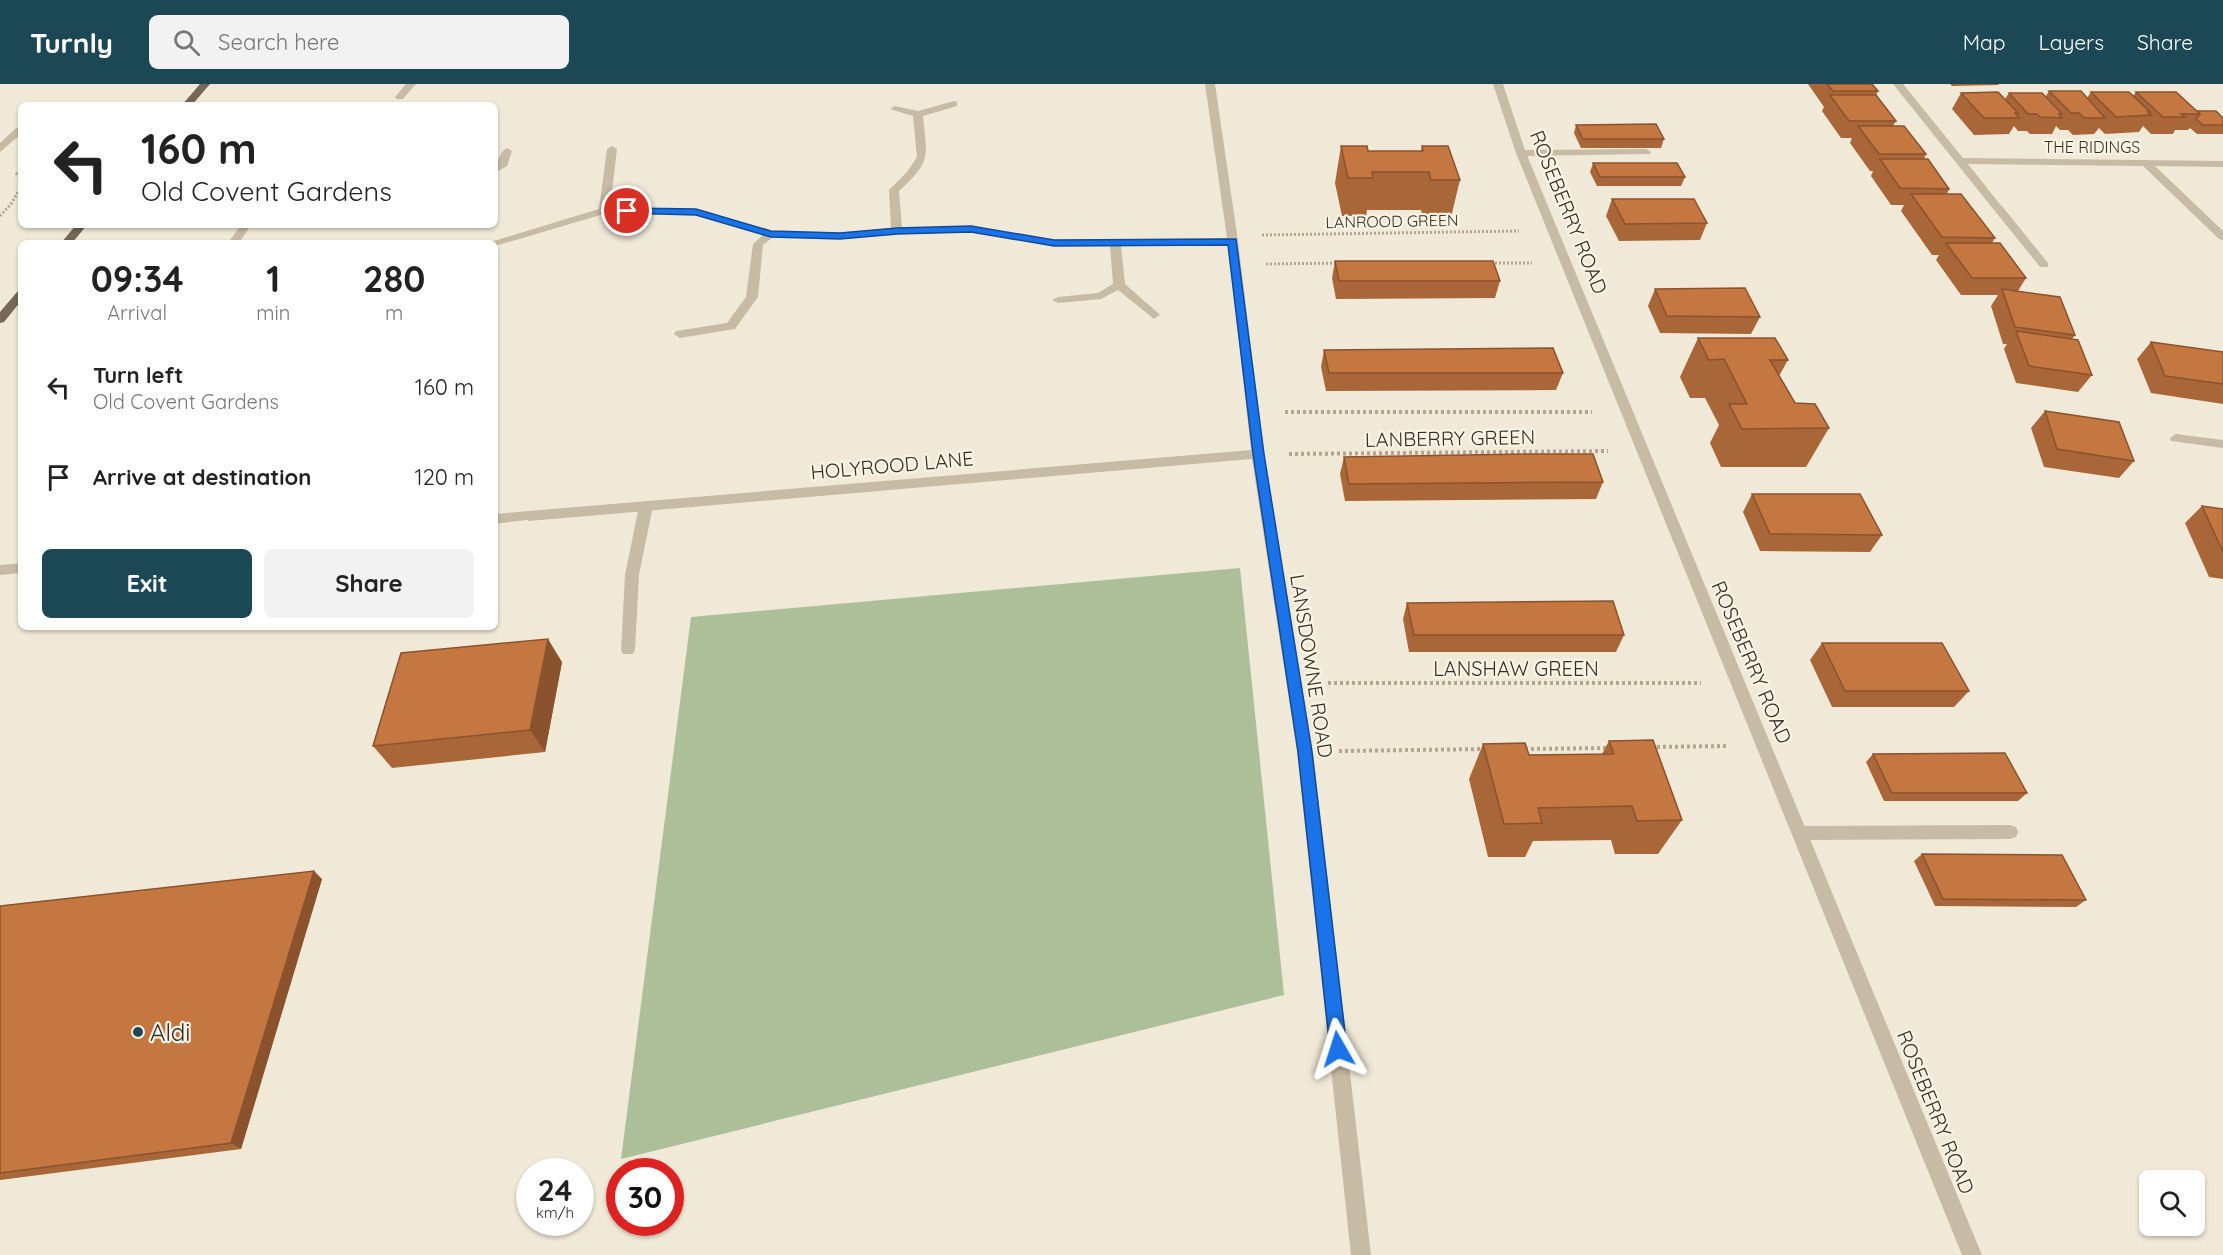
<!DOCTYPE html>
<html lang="en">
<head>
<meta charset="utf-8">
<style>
  body { margin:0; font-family:Quicksand,sans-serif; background:#f2f2f2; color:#222; height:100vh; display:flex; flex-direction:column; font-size:22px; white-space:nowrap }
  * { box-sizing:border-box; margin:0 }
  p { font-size:20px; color:#767676 }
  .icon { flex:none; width:33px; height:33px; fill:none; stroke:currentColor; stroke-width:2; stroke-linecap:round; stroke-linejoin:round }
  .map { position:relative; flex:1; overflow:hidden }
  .drawer { position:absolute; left:18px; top:156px; width:480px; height:390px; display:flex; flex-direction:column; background:#fff; border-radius:9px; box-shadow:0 2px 4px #0004 }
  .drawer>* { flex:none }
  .banner { position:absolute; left:18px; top:18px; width:480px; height:126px; border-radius:9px; box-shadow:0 2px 4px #0004; background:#fff; color:#222; overflow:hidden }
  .buttons { position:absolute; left:2139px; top:1086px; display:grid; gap:12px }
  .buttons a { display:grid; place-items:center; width:66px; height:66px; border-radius:9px; background:#fff; box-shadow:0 2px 4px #0004; font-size:30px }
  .speed { position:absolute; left:516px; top:1074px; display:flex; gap:12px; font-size:30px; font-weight:700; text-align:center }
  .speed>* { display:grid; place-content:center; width:78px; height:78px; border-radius:50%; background:#fff; box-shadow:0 2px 4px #0004; line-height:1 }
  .speed small { font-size:15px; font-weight:400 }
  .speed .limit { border:9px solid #d22; background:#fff; color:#111 }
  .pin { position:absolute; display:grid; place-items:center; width:51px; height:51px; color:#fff; margin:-26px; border:3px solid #fff; border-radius:50%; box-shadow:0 2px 6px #0007 }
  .me { position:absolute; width:66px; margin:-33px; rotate:354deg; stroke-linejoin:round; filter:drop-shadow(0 0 4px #0008) }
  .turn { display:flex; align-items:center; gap:21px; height:126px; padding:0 24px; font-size:27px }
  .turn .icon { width:78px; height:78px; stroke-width:2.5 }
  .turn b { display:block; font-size:42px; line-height:51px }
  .eta { display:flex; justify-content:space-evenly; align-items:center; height:102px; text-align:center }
  .eta b { font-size:36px; font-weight:700; line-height:42px }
  .cta { display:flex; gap:12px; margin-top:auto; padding:12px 24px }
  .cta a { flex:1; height:69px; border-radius:9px; background:#1c4855; color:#fff; font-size:24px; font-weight:700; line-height:69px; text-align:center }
  .cta a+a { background:#f2f2f2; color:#222 }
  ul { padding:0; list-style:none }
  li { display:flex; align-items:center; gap:18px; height:90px; padding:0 24px }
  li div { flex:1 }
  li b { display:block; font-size:22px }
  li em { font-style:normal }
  header { display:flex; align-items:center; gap:36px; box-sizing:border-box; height:84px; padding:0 30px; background:#1c4855; color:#fff }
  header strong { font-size:28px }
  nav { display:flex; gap:33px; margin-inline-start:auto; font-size:21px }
  .search { width:420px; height:54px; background:#f2f2f2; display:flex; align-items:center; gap:15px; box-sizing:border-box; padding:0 21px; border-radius:9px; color:#767676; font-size:22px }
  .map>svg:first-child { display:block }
  .green { fill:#acbf99 }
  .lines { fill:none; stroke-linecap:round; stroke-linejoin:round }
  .path-far1 { stroke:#b4a58f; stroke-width:3; stroke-dasharray:2 2; stroke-linecap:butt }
  .path { stroke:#b4a58f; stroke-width:4; stroke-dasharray:3 3; stroke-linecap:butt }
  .service { fill:#c8bba5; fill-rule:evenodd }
  .pedestrian { fill:#c8bba5; fill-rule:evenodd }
  .minor { fill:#c8bba5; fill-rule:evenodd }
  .primary { fill:#766757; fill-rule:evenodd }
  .wall { fill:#a96639 }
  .shaded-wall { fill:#8a532e }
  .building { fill:#c57742; stroke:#8a532e; stroke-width:1.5 }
  .route { fill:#1a73e8; stroke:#114b97; stroke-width:1.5 }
  .poi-dot { fill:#1c4855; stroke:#f9f3e4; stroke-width:2 }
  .labels { text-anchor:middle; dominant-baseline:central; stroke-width:4.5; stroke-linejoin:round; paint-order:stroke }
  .far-street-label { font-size:16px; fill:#342d26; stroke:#f9f3e4 }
  .street-label { font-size:20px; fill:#342d26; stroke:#f9f3e4 }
  .near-poi-label { font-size:24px; fill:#342d26; stroke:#f9f3e4; text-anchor:start }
</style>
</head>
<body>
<header>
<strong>Turnly</strong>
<div class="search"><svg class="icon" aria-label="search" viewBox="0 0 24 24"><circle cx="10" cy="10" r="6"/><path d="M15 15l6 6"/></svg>Search here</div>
<nav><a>Map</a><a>Layers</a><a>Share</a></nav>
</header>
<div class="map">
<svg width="2223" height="1171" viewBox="0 0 2223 1171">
  <rect width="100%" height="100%" fill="#f1e9d8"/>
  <!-- green -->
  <path class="green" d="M 1240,484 L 1284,911 L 621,1075 L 691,533 Z"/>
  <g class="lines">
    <!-- path-far1 -->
    <path class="path-far1" d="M 16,89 L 21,95
      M 0,132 L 11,120 L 21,103
      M 1262,151 L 1519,147
      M 1491,179 L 1532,179
      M 1266,180 L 1340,179"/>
    <!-- path -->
    <path class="path" d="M 1285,328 L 1592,328
      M 1289,370 L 1608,367
      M 1328,599 L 1701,599
      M 1651,663 L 1727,662
      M 1525,665 L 1610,664
      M 1339,667 L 1484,665"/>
    <!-- service -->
    <path class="service" d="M 406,0 L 416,0 L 403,15 L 397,15 L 395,13 Z
      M 507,64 L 512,67 L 507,82 L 495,89 C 495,82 500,67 507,64 Z
      M 1646,65 L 1651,68 L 1650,70 L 1521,72 L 1516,69 L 1521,66 Z
      M 1998,121 L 2002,122 L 2048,179 L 2048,183 L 2040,183 L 1994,126 L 1994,122 Z
      M 241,141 L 251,141 L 239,159 L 228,159 Z
      M 646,417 L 653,422 L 639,491 L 635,566 L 633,570 L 623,570 L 621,566 L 625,491 L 639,422 Z
      M 2010,741 L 2016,743 L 2018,748 L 2016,753 L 2010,755 L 1801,756 L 1795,754 L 1793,749 L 1795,744 L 1801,742 Z"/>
    <!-- pedestrian -->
    <path class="pedestrian" d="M 529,427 L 536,432 L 534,435 L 495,440 L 495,430 Z
      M 21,479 L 21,489 L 0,491 L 0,481 Z"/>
    <!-- minor -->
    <path class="minor" d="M 1205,0 L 1215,0 L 1238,157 L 1264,370 L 1313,668 L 1371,1171 L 1351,1171 L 1297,668 L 1252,375 L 529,437 L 522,432 L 529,427 L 1251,366 L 1228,160 L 1121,162 L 1125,200 L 1158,229 L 1160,231 L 1154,235 L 1118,206 L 1101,215 L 1058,219 L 1052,216 L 1058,213 L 1098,209 L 1113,200 L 1110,162 L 1054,162 L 971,148 L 897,150 L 840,155 L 773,153 L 763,161 L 758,213 L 735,245 L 680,254 L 674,250 L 676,247 L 727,239 L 746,213 L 753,160 L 763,151 L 695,131 L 604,130 L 495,162 L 495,159 L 487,159 L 599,125 L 607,65 L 612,62 L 617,65 L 610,124 L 696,125 L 772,147 L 840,149 L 891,144 L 889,106 L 907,88 L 917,73 L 913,32 L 890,25 L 895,22 L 918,27 L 954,17 L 957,18 L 957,22 L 923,32 C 927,74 932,76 899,107 L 902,144 L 971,142 L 1054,156 L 1227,154 Z
      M 1493,0 L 1503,0 L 1526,69 L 1982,1171 L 1962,1171 L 1516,69 Z
      M 1893,0 L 1903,0 L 1963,74 L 2223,77 L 2223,83 L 2155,82 L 2223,147 L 2223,156 L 2219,155 L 2143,82 L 1968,80 L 2003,124 L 2002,126 L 1994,126 Z
      M 16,44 L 21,44 L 21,50 L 0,68 L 0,59 Z
      M 2176,350 L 2223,356 L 2223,364 L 2171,357 L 2170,354 Z"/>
    <!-- primary -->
    <path class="primary" d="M 200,0 L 210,0 L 192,21 L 182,21 Z
      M 76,141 L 87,141 L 72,159 L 61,159 Z
      M 21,207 L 21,217 L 4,238 L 0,239 L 0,228 L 17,208 Z"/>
  </g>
  <!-- wall -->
  <path class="wall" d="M 1808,0 L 1872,0 L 1878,7 L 1876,11 L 1896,37 L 1893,42 L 1926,70 L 1924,75 L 1949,105 L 1947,110 L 1995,154 L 1992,159 L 2026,194 L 2018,207 L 2075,251 L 2072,255 L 2092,291 L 2078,308 L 2016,299 L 2004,265 L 2007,260 L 2003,260 L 1991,222 L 1998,211 L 1961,211 L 1936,176 L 1939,171 L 1932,171 L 1901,127 L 1904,121 L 1891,121 L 1871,92 L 1873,87 L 1870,87 L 1850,59 L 1852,54 L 1841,54 L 1822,27 L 1824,23 Z
    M 1950,0 L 1999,0 L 1998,1 L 1952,2 Z
    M 2049,7 L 2087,14 L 2091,8 L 2133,12 L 2136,8 L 2223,34 L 2223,50 L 2197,50 L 2190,44 L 2188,46 L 2175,46 L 2173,50 L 2151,50 L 2143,42 L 2139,48 L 2105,50 L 2099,44 L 2094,50 L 2073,51 L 2068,46 L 2060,46 L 2056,42 L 2052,50 L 2030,50 L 2027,47 L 2018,47 L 2014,42 L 2009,50 L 1974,51 L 1952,25 L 1961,9 L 2005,15 L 2009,9 L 2046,12 Z
    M 1576,41 L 1664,55 L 1661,64 L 1581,64 L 1574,49 Z
    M 1341,62 L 1368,67 L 1421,67 L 1422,62 L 1460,96 L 1451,133 L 1423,134 L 1421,126 L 1367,126 L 1366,132 L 1342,132 L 1335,99 Z
    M 1593,79 L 1685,93 L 1681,102 L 1597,102 L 1590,88 Z
    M 1612,115 L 1707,139 L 1700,156 L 1619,157 L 1606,132 Z
    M 1335,177 L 1500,197 L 1495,214 L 1336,215 L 1332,194 Z
    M 1655,205 L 1760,233 L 1751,250 L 1660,249 L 1648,222 Z
    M 1698,254 L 1788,276 L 1779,292 L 1795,319 L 1829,344 L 1806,383 L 1721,383 L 1710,359 L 1719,341 L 1705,314 L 1690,314 L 1680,293 Z
    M 2151,258 L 2223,268 L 2223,320 L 2151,309 L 2137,275 Z
    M 1324,266 L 1563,289 L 1556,306 L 1326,307 L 1321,283 Z
    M 2045,327 L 2134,377 L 2119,394 L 2044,383 L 2031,344 Z
    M 1344,373 L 1603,398 L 1596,415 L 1345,417 L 1340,390 Z
    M 1752,410 L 1882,451 L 1870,468 L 1760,467 L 1743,428 Z
    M 2202,422 L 2223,425 L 2223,495 L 2209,493 L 2185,439 Z
    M 1407,519 L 1624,551 L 1616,568 L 1409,568 L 1403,535 Z
    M 1822,559 L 1969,607 L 1954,623 L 1832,623 L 1810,576 Z
    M 562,578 L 545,668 L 392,684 L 373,662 Z
    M 1609,657 L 1682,736 L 1658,770 L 1615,770 L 1611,756 L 1533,757 L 1525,773 L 1488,773 L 1469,695 L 1483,660 L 1529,671 L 1602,670 Z
    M 1873,670 L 2027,709 L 2018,717 L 1884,717 L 1866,678 Z
    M 1922,770 L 2086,816 L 2076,823 L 1935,822 L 1914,777 Z
    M 322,795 L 241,1065 L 0,1096 L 0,822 Z"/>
  <!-- shaded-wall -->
  <path class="shaded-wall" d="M 548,555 L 562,578 L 545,668 L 530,646 Z
    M 314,787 L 322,795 L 241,1065 L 231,1059 Z"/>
  <!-- building -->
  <path class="building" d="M 1827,0 L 1872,0 L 1878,7 L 1833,7 Z
    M 2049,7 L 2081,7 L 2105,34 L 2084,34 L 2079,29 L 2071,29 Z
    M 1998,8 L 2018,29 L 2015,29 L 2019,34 L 1984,34 L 1961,9 Z
    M 2091,8 L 2129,8 L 2150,28 L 2148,28 L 2151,31 L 2116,33 Z
    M 2136,8 L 2176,8 L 2200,30 L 2181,30 L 2185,33 L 2163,33 Z
    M 2009,9 L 2042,9 L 2062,30 L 2059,30 L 2062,34 L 2040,33 L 2037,30 L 2028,30 Z
    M 1830,11 L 1876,11 L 1896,37 L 1849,37 Z
    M 2198,27 L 2216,27 L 2223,34 L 2223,41 L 2203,41 L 2196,35 L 2200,30 Z
    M 1656,40 L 1664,55 L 1583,55 L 1576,41 Z
    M 1858,42 L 1904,42 L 1926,70 L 1879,70 Z
    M 1341,62 L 1367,62 L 1368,67 L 1423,67 L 1422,62 L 1448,62 L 1460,96 L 1431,96 L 1429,88 L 1372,88 L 1373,94 L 1348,94 Z
    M 1880,75 L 1928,75 L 1949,105 L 1900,104 Z
    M 1593,79 L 1677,79 L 1685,93 L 1600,93 Z
    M 1911,110 L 1961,110 L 1995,154 L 1942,153 Z
    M 1612,115 L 1694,115 L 1707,139 L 1625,140 Z
    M 1946,159 L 2000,159 L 2026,194 L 1972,194 Z
    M 1335,177 L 1493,177 L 1500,197 L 1339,197 Z
    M 1745,204 L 1760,233 L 1667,232 L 1655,205 Z
    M 2002,205 L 2060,213 L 2075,251 L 2015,243 Z
    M 2016,247 L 2078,256 L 2092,291 L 2029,282 Z
    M 1698,254 L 1775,254 L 1788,276 L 1770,276 L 1795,319 L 1815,320 L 1829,344 L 1742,345 L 1729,320 L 1747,320 L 1724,275 L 1709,276 Z
    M 2151,258 L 2223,268 L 2223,300 L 2165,292 Z
    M 1553,264 L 1563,289 L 1329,289 L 1324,266 Z
    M 2045,327 L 2119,338 L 2134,377 L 2057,365 Z
    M 1528,370 L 1593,370 L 1603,398 L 1349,400 L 1344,373 Z
    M 1752,410 L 1860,410 L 1882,451 L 1770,450 Z
    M 2202,422 L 2223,425 L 2223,468 Z
    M 1613,517 L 1624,551 L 1414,551 L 1407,519 Z
    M 548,555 L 530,646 L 373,662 L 401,569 Z
    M 1822,559 L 1942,559 L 1969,607 L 1845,607 Z
    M 1653,656 L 1682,736 L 1637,737 L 1632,722 L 1538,724 L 1542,739 L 1504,740 L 1483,660 L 1525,659 L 1529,671 L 1614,670 L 1609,657 Z
    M 2005,669 L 2027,709 L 1892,709 L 1873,670 Z
    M 1922,770 L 2062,771 L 2086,816 L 1943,815 Z
    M 314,787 L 231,1059 L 0,1089 L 0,822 Z"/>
  <!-- route -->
  <path class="route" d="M 627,124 L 696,125 L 771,147 L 840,149 L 897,144 L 971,142 L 1054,156 L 1236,155 L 1264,370 L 1312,668 L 1347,965 L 1344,971 L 1338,973 L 1332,971 L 1330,965 L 1298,668 L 1253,370 L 1228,161 L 1054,162 L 971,148 L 897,150 L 840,155 L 771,153 L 696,131 L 623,129 L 622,127 Z"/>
  <!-- markers -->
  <circle class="poi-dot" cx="138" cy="948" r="6"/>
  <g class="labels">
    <!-- far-street labels -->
    <g class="far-street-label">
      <text x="2092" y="63">THE RIDINGS</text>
      <text transform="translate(1392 137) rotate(-1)">LANROOD GREEN</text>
    </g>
    <!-- street labels -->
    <g class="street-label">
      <text transform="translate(1569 128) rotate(68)">ROSEBERRY ROAD</text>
      <text transform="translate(1450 354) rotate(-1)">LANBERRY GREEN</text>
      <text transform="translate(892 381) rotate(-5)">HOLYROOD LANE</text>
      <text transform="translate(1752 578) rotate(67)">ROSEBERRY ROAD</text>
      <text transform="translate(1312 582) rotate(81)">LANSDOWNE ROAD</text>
      <text x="1516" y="584">LANSHAW GREEN</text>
      <text transform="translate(1936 1028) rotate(68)">ROSEBERRY ROAD</text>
    </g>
    <!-- near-poi labels -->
    <g class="near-poi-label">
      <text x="150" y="948">Aldi</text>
    </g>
  </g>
</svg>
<div class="buttons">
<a><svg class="icon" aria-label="search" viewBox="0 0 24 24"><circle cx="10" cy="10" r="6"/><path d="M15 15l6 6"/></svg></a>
</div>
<div class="speed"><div>24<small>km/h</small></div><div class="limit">30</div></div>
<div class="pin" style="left:627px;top:127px;background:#d93025"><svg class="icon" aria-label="arrive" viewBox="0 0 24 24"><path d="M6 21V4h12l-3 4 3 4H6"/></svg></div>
<svg class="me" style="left:1338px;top:965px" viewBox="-20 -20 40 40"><path d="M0-17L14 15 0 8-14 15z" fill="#1a73e8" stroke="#fff" stroke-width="4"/></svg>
<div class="banner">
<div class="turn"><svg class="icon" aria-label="left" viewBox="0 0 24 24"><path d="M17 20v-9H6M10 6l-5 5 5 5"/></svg><div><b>160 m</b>Old Covent Gardens</div></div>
</div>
<section class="drawer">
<div class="eta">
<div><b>09:34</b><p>Arrival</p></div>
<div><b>1</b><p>min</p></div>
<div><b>280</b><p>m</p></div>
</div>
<ul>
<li><svg class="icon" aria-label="left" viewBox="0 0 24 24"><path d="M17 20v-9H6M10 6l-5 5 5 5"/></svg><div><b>Turn left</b><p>Old Covent Gardens</p></div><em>160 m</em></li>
<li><svg class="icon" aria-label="arrive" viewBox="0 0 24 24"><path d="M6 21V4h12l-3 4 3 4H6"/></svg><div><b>Arrive at destination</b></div><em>120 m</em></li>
</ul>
<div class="cta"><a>Exit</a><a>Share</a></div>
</section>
</div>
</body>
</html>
